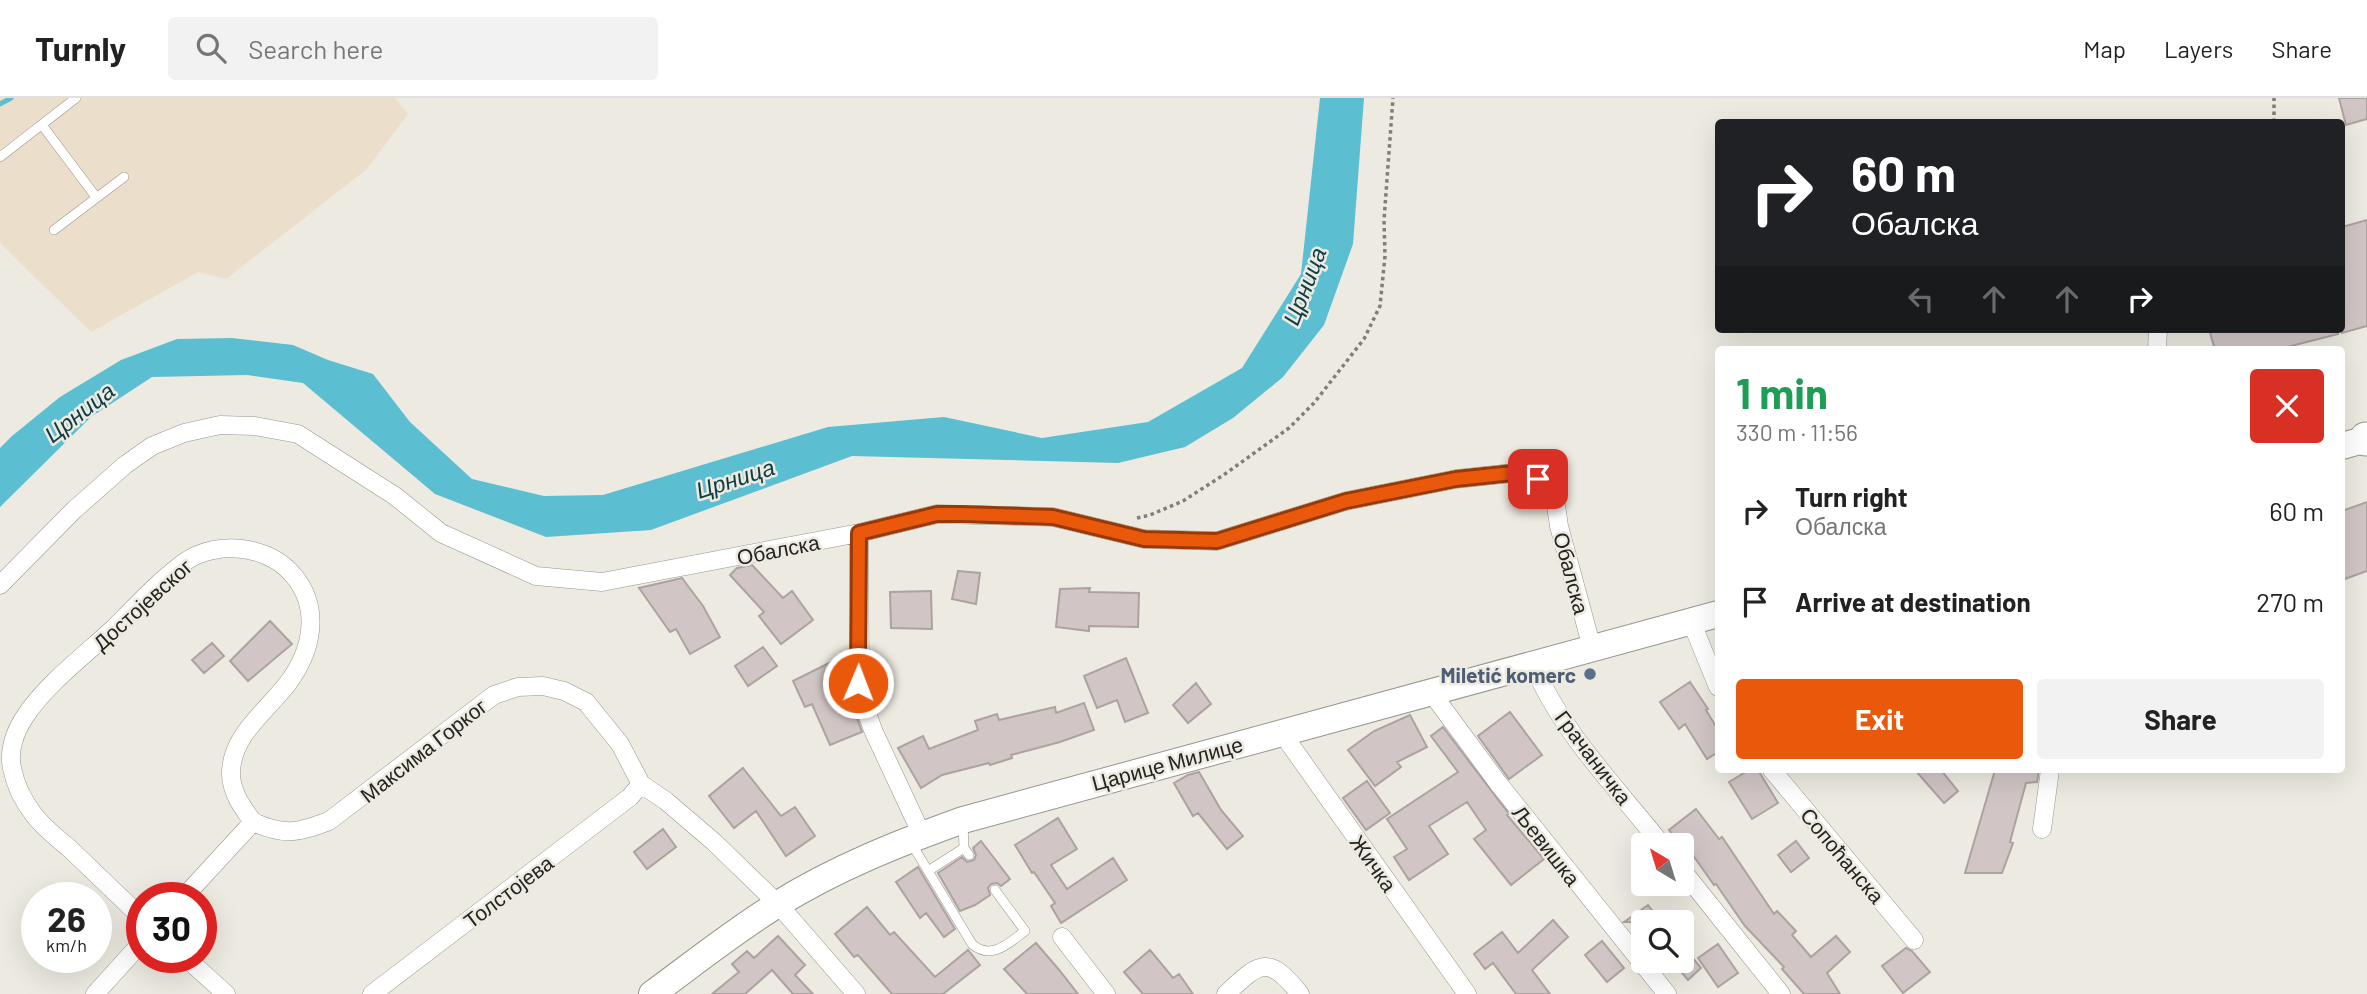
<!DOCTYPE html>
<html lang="en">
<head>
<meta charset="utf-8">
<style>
  body { margin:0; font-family:Barlow,sans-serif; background:#f2f2f2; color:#222; height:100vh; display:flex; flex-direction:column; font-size:26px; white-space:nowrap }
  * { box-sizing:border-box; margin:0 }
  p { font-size:23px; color:#767676 }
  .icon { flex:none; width:38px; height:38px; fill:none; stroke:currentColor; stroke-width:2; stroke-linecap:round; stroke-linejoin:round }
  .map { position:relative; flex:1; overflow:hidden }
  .panel { position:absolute; left:1715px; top:248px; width:630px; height:427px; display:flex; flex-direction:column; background:#fff; border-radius:7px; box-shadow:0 7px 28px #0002 }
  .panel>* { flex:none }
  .banner { position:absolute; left:1715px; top:21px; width:630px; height:214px; border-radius:7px; box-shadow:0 7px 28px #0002; background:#202124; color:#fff; overflow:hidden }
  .needle { width:46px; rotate:322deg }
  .controls { position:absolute; left:1631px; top:735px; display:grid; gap:14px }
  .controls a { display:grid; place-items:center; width:63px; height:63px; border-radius:7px; background:#fff; box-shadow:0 7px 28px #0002; font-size:35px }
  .speed { position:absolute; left:21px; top:784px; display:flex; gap:14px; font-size:35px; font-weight:700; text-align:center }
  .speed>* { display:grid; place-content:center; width:91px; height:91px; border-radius:50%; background:#fff; box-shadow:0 7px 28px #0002; line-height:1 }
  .speed small { font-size:18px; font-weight:400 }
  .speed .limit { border:10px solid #d22; background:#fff; color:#111 }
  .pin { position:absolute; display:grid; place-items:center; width:60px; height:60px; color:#fff; margin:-30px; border-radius:14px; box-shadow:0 4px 10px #0006 }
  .me { position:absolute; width:77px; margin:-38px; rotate:1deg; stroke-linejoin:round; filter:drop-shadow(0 0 5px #0008) }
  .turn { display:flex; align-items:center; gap:24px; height:147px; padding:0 21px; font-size:32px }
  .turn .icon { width:91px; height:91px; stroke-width:2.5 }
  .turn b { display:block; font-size:49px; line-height:60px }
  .lanes { display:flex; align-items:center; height:66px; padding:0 21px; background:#0003; justify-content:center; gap:35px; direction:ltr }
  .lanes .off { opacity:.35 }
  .round { display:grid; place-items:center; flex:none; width:74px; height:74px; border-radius:7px; background:#f2f2f2 }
  .overview { display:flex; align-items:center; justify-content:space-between; height:119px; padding:0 21px }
  h1 { font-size:42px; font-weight:700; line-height:52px; color:#1e9e55 }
  .button { display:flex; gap:14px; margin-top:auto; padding:14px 21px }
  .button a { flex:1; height:80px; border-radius:7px; background:#ea580c; color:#fff; font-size:28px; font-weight:700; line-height:80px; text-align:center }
  .button a+a { background:#f2f2f2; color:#222 }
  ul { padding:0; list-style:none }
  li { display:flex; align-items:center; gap:21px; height:91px; padding:0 21px }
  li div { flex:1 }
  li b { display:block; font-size:26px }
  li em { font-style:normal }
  header { display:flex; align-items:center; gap:42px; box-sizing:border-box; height:98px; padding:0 35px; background:#fff; border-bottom:2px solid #e0e0e0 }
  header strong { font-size:33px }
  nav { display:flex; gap:38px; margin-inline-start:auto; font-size:24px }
  .search { width:490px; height:63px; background:#f2f2f2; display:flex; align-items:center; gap:18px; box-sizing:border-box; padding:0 24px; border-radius:7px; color:#767676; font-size:26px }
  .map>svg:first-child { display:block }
  .industrial { fill:#ebdeca }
  .water { fill:#5bbed1 }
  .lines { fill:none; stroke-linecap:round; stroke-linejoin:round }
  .stream { stroke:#5bbed1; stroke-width:5 }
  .building { fill:#d1c6c5; stroke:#aca2a1; stroke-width:2 }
  .service-casing { stroke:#98958d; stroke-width:10 }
  .minor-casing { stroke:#98958d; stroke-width:19 }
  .secondary-casing { stroke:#98958d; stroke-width:28 }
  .motorway-casing { stroke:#98958d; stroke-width:35 }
  .path { stroke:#807e78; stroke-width:3.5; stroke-dasharray:3.5 3.5; stroke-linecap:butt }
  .service { stroke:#fff; stroke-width:9 }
  .minor { stroke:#fff; stroke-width:18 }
  .secondary { stroke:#fff; stroke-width:26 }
  .motorway { stroke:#fff; stroke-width:33 }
  .route-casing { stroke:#983908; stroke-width:18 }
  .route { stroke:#ea580c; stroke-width:12 }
  .service-dot { fill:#5c6f8a; stroke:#edeae1; stroke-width:2.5 }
  .labels { text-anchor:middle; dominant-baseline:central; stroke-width:5; stroke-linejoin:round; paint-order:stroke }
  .street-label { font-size:21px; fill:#252421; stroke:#edeae1 }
  .service-label { font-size:21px; font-weight:bold; fill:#4e5e75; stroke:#edeae1; text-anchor:end }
  .water-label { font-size:23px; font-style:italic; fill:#0e3d45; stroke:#edeae1 }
</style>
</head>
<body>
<header>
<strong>Turnly</strong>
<div class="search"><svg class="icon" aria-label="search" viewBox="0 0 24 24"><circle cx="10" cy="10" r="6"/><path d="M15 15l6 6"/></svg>Search here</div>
<nav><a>Map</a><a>Layers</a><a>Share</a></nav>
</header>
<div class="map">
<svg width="2367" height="896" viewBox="0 0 2367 896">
  <rect width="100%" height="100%" fill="#edeae1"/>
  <!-- industrial -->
  <path class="industrial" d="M 0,0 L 395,0 L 408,16 L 367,71 L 226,181 L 198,174 L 91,234 L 0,145 Z"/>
  <!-- water -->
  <path class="water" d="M 1320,0 L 1364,0 L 1353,146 L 1324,227 L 1283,279 L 1233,320 L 1185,349 L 1118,365 L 852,358 L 651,432 L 546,439 L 435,396 L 303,285 L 247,277 L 152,279 L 91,319 L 0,409 L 0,350 L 12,338 L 60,299 L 121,262 L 177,241 L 232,240 L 293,247 L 328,262 L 373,276 L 410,324 L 472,381 L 544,398 L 603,397 L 828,329 L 944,319 L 1042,340 L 1148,324 L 1242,270 L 1301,176 Z"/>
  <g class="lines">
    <!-- stream -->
    <path class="stream" d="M 0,6 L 11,0"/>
  </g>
  <!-- building -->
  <path class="building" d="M 2339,0 L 2367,0 L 2367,21 L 2346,27 Z
    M 2367,122 L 2367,228 L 2342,235 L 2342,129 Z
    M 2209,231 L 2337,231 L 2338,236 L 2275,252 L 2215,252 Z
    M 2367,404 L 2367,473 L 2342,482 L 2342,413 Z
    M 752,467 L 783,500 L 792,493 L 813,522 L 781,546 L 759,518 L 764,514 L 730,477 L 737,470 Z
    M 958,473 L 980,475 L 976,506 L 952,501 Z
    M 682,480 L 703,508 L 720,539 L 690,556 L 676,531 L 670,534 L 639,490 Z
    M 1090,490 L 1089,494 L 1139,495 L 1138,529 L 1089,528 L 1089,533 L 1056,529 L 1060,491 Z
    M 931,493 L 932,531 L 891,530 L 890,494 Z
    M 270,523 L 292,546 L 248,583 L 230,563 Z
    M 212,545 L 224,558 L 204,575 L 192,562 Z
    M 763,549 L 777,568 L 748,588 L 735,568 Z
    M 1126,560 L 1148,615 L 1125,624 L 1117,602 L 1097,610 L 1084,578 Z
    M 831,564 L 853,609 L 862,634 L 830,647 L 812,606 L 805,609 L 793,583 Z
    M 1690,584 L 1708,611 L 1706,612 L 1718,632 L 1718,654 L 1707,661 L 1685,626 L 1679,631 L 1660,604 Z
    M 1196,585 L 1211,606 L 1188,625 L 1173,607 Z
    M 1084,605 L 1094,632 L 1060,644 L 1011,657 L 1012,660 L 990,667 L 989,665 L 942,677 L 921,690 L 898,650 L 923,638 L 929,651 L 978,632 L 975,623 L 997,616 L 999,622 L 1055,609 L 1056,615 Z
    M 1510,614 L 1542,657 L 1509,681 L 1478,638 Z
    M 1410,617 L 1427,649 L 1397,664 L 1401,669 L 1375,688 L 1348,652 L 1374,633 Z
    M 1443,629 L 1509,716 L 1507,717 L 1544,761 L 1511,787 L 1474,741 L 1486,732 L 1467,704 L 1429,728 L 1448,756 L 1409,782 L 1394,759 L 1407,751 L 1387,721 L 1458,674 L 1431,638 Z
    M 743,670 L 781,718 L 795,709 L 815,738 L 786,758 L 756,713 L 734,730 L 709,698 Z
    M 1749,672 L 1758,672 L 1778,705 L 1752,721 L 1729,684 Z
    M 1915,672 L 1941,672 L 1958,693 L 1944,705 Z
    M 1995,672 L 2039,672 L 2037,684 L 2026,685 L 2010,744 L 2013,745 L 2002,775 L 1965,775 Z
    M 1199,674 L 1221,712 L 1243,738 L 1227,751 L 1198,715 L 1193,718 L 1174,685 L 1188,677 Z
    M 1367,683 L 1390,715 L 1366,732 L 1343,700 Z
    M 1696,711 L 1719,741 L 1722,739 L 1774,816 L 1777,813 L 1796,833 L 1792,837 L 1811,859 L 1836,838 L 1850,854 L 1827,875 L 1840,896 L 1804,896 L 1782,871 L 1784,869 L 1745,828 L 1716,786 L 1714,787 L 1692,756 L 1690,758 L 1669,732 Z
    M 1058,720 L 1077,751 L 1051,767 L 1067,791 L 1113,760 L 1127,782 L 1061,825 L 1051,808 L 1055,805 L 1034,774 L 1032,775 L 1015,747 Z
    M 663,731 L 676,749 L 647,771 L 634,754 Z
    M 981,743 L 1010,781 L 1001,788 L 997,785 L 991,786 L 988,790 L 990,797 L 975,807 L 960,813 L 938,775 L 962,759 L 967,764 L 974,762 L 976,757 L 973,750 Z
    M 1796,743 L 1809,760 L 1791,774 L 1778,757 Z
    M 918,769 L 955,831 L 944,839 L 926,815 L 920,820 L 896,784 Z
    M 1648,807 L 1661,824 L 1624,824 Z
    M 867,809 L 890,837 L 894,834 L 935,879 L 968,852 L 980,867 L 943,896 L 892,896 L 858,857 L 854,859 L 835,836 Z
    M 1553,822 L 1568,839 L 1532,872 L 1550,896 L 1516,896 L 1493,865 L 1485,871 L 1474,856 L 1502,834 L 1518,855 Z
    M 778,838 L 805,867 L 795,877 L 813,896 L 793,896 L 772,872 L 745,896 L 712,896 L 739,874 L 732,866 L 747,853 L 754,860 Z
    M 1602,843 L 1624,870 L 1607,884 L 1585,857 Z
    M 1036,845 L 1060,873 L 1078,896 L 1027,896 L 1004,871 Z
    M 1718,846 L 1738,875 L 1718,889 L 1698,860 Z
    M 1682,847 L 1701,870 L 1688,882 L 1682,875 Z
    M 1906,850 L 1912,853 L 1930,874 L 1903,895 L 1882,868 Z
    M 1150,852 L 1173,880 L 1179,876 L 1193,896 L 1143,896 L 1124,874 Z"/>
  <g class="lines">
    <defs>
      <path id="service" d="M 42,27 L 96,99
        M 0,59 L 76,0
        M 54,132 L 124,79
        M 963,725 L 964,750 L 969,757
        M 910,743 L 972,846 C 991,863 1009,845 1025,833 L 995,792
        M 928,773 L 964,750"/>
      <path id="minor" d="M 2157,252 L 2158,231
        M 859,435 L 860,595 L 873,632 L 922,737
        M 0,487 L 74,412 L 125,367 L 152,348 L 184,335 L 220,327 L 255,328 L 298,336 L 395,398 L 441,435 L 536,478 L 602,484 L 859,435 L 937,416 L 1053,419 L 1144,441 L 1217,443 L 1346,403 L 1456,381 L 1522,374 L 1553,388 L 1559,428 L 1592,550
        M 1691,523 L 1718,589
        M 1533,566 C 1561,634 1617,690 1662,747
        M 1431,594 L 1498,685 L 1667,896
        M 1282,635 L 1467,896
        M 1772,672 L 1914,842
        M 253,724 C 286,738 297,735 329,723 L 494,597 L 518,589 L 543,588 L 564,593 L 586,604 L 620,646 L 641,686 L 666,703 L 714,744 L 778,806 L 856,896
        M 2042,731 L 2050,672
        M 1682,772 L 1781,896
        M 183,800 L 253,724
        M 142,820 C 117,796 93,773 69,750 C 57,740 44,730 34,717 C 24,704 15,686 12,670 C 8,653 15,634 24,620 C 44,588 86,556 114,530 C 133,511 175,466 197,457 C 230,444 271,450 294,478 C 321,511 312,553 288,585 C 267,613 230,638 231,677 C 232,696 243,710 253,724
        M 1062,839 L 1106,896
        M 185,859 L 226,896
        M 95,896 L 142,844
        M 372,896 L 630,699 L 641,686
        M 1226,896 C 1260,864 1268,856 1300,896"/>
      <path id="secondary" d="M 2342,348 L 2367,341
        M 652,896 C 693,866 734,833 778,806 C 836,770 899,745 963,722 L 1718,516"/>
      <path id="motorway" d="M 2366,341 L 2367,341"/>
    </defs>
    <!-- service casing -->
    <use href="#service" class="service-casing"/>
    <!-- minor casing -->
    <use href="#minor" class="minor-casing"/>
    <!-- secondary casing -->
    <use href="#secondary" class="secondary-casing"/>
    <!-- motorway casing -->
    <use href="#motorway" class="motorway-casing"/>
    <!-- path -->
    <path class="path" d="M 2274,24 L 2274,0
      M 1137,420 L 1150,417 L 1183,403 L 1225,376 L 1289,330 L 1314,305 L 1364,241 L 1380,208 L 1385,158 L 1384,122 L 1393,0"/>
    <!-- service -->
    <use href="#service" class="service"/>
    <!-- minor -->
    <use href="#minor" class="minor"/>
    <!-- secondary -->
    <use href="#secondary" class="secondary"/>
    <!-- motorway -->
    <use href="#motorway" class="motorway"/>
  </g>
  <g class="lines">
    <defs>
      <path id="route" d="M 858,585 L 859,435 L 937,416 L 960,416 L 1053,419 L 1144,441 L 1217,443 L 1346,403 L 1456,381 L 1522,374 L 1538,381"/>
    </defs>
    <!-- route casing -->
    <use href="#route" class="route-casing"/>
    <!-- route -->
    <use href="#route" class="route"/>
  </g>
  <!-- markers -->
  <circle class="service-dot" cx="1590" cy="576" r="7"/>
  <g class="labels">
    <!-- street labels -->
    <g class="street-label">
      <text transform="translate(778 451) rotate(-11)">Обалска</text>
      <text transform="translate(1572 475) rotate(75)">Обалска</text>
      <text transform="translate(142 506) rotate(-42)">Достојевског</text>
      <text transform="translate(423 652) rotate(-38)">Максима Горког</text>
      <text transform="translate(1594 659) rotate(53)">Грачаничка</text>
      <text transform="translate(1167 665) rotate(-15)">Царице Милице</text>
      <text transform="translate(1547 747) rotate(52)">Љевишка</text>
      <text transform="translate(1843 757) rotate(50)">Сопоћанска</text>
      <text transform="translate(1374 765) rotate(55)">Жичка</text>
      <text transform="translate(508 793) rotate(-37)">Толстојева</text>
    </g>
    <!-- service labels -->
    <g class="service-label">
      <text x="1576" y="576">Miletić komerc</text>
    </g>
    <!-- water labels -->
    <g class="water-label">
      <text transform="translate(1304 188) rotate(-69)">Црница</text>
      <text transform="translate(79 314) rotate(-38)">Црница</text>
      <text transform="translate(735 380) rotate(-18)">Црница</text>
    </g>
  </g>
</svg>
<div class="controls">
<a><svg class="needle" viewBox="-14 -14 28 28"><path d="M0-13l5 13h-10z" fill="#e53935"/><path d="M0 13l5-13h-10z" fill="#767676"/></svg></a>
<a><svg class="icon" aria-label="search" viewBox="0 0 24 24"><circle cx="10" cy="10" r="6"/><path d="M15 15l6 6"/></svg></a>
</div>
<div class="speed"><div>26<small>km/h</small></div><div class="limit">30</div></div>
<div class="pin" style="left:1538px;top:381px;background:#d93025"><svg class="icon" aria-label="arrive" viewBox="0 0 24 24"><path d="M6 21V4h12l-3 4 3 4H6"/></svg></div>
<svg class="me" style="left:858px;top:585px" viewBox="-20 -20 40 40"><circle r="17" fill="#ea580c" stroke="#fff" stroke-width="3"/><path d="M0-11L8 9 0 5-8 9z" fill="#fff"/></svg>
<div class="banner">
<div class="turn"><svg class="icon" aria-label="right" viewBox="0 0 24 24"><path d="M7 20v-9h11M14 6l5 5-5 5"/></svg><div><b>60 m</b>Обалска</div></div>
<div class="lanes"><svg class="icon off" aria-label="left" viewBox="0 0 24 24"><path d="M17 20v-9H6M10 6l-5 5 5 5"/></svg><svg class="icon off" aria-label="ahead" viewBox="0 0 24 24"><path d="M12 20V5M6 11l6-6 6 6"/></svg><svg class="icon off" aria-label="ahead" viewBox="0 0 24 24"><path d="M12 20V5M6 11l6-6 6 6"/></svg><svg class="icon" aria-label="right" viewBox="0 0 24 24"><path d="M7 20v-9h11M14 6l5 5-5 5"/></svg></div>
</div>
<section class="panel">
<div class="overview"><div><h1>1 min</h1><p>330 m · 11:56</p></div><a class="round" style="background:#d93025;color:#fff"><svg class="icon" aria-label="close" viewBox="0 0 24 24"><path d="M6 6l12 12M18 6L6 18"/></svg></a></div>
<ul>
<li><svg class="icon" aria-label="right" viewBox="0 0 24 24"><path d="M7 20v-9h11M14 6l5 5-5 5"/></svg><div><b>Turn right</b><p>Обалска</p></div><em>60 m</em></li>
<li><svg class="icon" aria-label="arrive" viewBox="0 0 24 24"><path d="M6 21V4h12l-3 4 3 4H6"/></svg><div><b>Arrive at destination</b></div><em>270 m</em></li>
</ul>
<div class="button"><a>Exit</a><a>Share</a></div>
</section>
</div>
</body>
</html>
